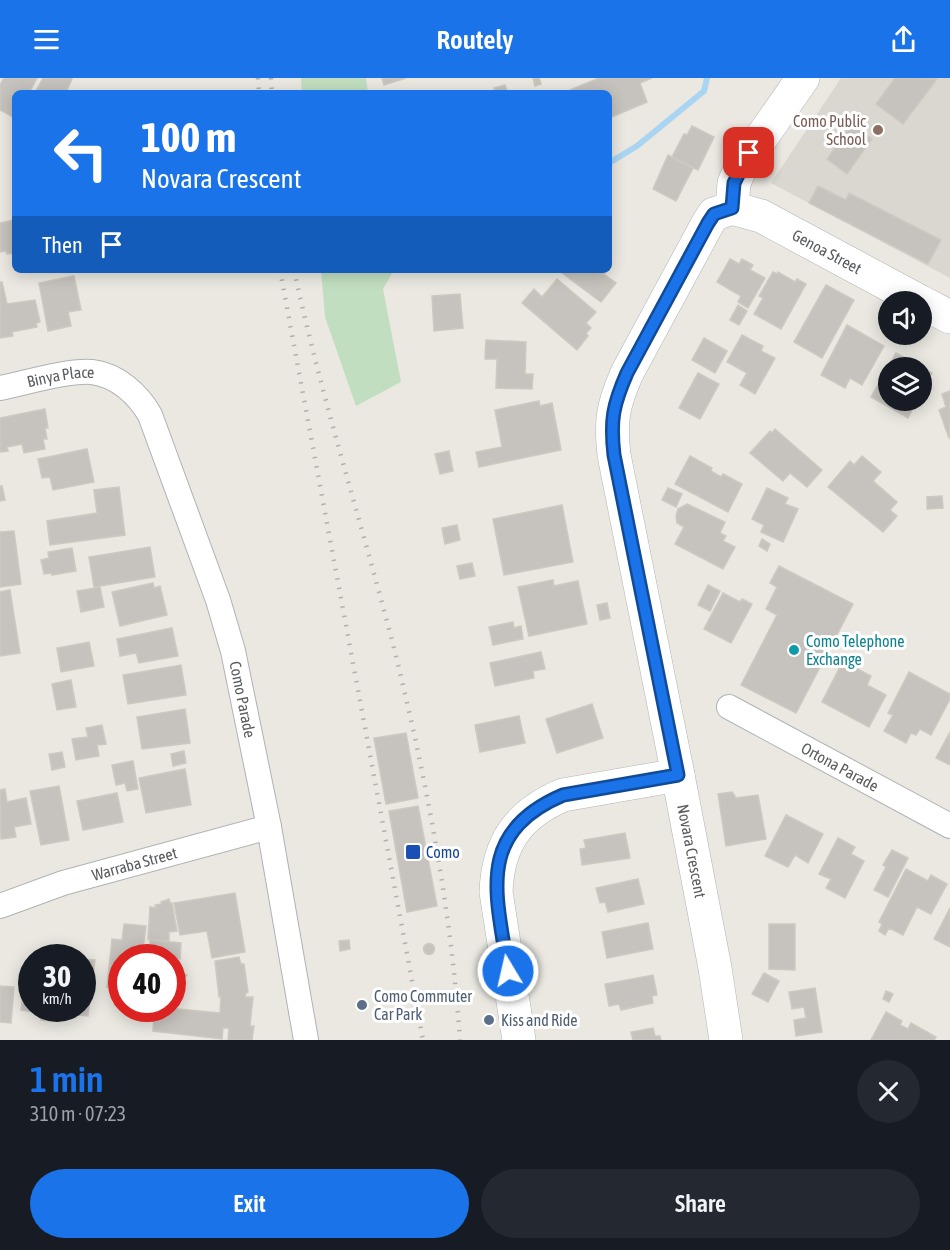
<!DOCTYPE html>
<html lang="en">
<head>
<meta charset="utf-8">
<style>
  body { margin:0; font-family:"Asap Condensed",sans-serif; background:#242831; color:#f1f3f6; height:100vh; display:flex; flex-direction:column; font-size:22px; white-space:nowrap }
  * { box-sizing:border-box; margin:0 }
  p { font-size:20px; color:#9ea1a6 }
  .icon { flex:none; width:33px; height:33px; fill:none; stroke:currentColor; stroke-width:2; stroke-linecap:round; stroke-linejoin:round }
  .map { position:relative; height:962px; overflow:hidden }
  .details { display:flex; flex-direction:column; background:#171b24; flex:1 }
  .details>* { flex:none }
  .banner { position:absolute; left:12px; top:12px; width:600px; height:183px; border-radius:9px; box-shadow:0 3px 15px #0003; background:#1a73e8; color:#fff; overflow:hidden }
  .fabs { position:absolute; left:878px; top:213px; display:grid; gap:12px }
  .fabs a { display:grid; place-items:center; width:54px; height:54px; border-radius:50%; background:#171b24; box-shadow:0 3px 15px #0003; font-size:30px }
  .speed { position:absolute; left:18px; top:866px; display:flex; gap:12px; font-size:30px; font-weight:700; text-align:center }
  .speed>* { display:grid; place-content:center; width:78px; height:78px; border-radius:50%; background:#171b24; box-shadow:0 3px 15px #0003; line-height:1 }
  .speed small { font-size:15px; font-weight:400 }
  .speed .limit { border:9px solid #d22; background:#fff; color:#111 }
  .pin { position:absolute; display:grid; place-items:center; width:51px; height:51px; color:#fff; margin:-26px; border-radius:12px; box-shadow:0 3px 9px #0006 }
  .me { position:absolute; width:66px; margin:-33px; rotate:351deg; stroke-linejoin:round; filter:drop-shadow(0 0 4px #0008) }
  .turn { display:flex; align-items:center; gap:21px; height:126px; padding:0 30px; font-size:27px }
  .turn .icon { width:78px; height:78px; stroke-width:2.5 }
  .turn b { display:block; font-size:42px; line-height:51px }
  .then { display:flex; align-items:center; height:57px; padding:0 30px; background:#0003; gap:12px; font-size:22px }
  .round { display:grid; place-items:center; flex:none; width:63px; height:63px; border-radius:32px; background:#242831 }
  .overview { display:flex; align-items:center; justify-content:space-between; height:102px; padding:0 30px }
  h1 { font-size:36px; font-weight:600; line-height:45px; color:#1a73e8 }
  .cta { display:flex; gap:12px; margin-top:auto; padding:12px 30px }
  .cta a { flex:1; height:69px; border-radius:36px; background:#1a73e8; color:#fff; font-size:24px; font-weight:600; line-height:69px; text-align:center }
  .cta a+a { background:#242831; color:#f1f3f6 }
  header { display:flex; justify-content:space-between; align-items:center; height:78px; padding:0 30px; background:#1a73e8; color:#fff; font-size:27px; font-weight:600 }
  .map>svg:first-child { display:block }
  .education { fill:#dad7d0 }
  .green { fill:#c1dfc0 }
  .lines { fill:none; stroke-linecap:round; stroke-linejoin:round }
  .stream { stroke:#a9d5f3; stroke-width:6 }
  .building { fill:#c6c3be; stroke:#cec9c0; stroke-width:1.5 }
  .street-casing { stroke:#afb2b5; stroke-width:26 }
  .secondary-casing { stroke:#b1b4b7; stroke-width:34 }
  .street { stroke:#fff; stroke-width:24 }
  .secondary { stroke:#fff; stroke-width:33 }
  .rail { stroke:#afb0b0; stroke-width:4.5; stroke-dasharray:1.5 8; stroke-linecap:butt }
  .route-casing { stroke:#114b97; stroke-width:15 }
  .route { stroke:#1a73e8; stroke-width:10 }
  .education-dot { fill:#8d6e63; stroke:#fff; stroke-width:2 }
  .culture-dot { fill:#0f9aa8; stroke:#fff; stroke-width:2 }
  .transit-dot { fill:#1a4fb4; stroke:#fff; stroke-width:2 }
  .service-dot { fill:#5c6f8a; stroke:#fff; stroke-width:2 }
  .labels { text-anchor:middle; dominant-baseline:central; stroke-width:6; stroke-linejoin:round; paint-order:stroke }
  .education-label { font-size:16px; fill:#785e54; stroke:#fff; text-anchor:end }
  .street-label { font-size:16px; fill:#5a5d60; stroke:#fff }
  .culture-label { font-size:16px; fill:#0d838f; stroke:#fff; text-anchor:start }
  .transit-label { font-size:16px; fill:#164399; stroke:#fff; text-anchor:start }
  .service-label { font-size:16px; fill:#4e5e75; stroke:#fff; text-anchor:start }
</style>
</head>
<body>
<header><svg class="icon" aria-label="menu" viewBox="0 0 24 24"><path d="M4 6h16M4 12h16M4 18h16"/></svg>Routely<svg class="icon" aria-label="share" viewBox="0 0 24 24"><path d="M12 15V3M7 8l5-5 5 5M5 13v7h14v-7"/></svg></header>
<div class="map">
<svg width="950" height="962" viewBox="0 0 950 962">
  <rect width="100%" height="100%" fill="#eae8e1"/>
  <!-- education -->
  <path class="education" d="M 841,0 L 950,0 L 950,200 L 771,105 Z"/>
  <!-- green -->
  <path class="green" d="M 301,0 L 366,0 L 368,15 L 302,15 Z
    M 321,192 L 394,192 L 383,211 L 401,304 L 356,328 L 325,239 Z"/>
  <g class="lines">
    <!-- stream -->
    <path class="stream" d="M 609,85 L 637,68 L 704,13 L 707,0"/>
  </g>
  <!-- building -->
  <path class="building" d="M 4,0 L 37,0 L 29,15 L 15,15 L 15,40 L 0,32 L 0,7 Z
    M 43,0 L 71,0 L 72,1 L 66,15 L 35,15 Z
    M 382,0 L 406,0 L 384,7 Z
    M 533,0 L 539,0 L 541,6 L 535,8 Z
    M 599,0 L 652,0 L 640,5 L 647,24 L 609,40 L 609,15 L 571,15 L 570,12 Z
    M 895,0 L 937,1 L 903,46 L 876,26 Z
    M 505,7 L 507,13 L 496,15 L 494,10 Z
    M 851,47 L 872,61 L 847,96 L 827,81 Z
    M 692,48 L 714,59 L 698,92 L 672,79 L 684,56 L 687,57 Z
    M 668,77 L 693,90 L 676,123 L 653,111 Z
    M 818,108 L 846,122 L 849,115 L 941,162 L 928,186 L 809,125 Z
    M 15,142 L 15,175 L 7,176 L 6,173 L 0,174 L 0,145 Z
    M 730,181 L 739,186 L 742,181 L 753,187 L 750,192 L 765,200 L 748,230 L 738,224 L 741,218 L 717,204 Z
    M 558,192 L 607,192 L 604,196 L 616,205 L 601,224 Z
    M 773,194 L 777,196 L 778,194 L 795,204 L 797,201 L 806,206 L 781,251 L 754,236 L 763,220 L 759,218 Z
    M 74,198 L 81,232 L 68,234 L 71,248 L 48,253 L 39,205 Z
    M 557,201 L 596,234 L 586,245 L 591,250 L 586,255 L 588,258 L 577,272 L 522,225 L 534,211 L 542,219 Z
    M 0,204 L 2,204 L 7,226 L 35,222 L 40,244 L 36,245 L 37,249 L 12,254 L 13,258 L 0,260 Z
    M 826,207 L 854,222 L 822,280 L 794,264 Z
    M 460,216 L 463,250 L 434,253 L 432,218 Z
    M 738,227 L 747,233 L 739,247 L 730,242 Z
    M 847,247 L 884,268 L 862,307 L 850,300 L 845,310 L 821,297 Z
    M 742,257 L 763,268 L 761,273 L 775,280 L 755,316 L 740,307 L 747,295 L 727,284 Z
    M 704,260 L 727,273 L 715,295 L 692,282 Z
    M 486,262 L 526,264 L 525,296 L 533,296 L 532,311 L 496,310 L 497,281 L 485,281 Z
    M 896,275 L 932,295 L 921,316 L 921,290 L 888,290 L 888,322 L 917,322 L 908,340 L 871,319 Z
    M 698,295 L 719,306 L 700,341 L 679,330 Z
    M 950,313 L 950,360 L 949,360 L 939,332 L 946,329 L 942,316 Z
    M 539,323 L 540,328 L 552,325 L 561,372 L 479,389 L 476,374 L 502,369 L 495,332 Z
    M 45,331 L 48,350 L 45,350 L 47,361 L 43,361 L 45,371 L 24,375 L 22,366 L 7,369 L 8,373 L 0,374 L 0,340 Z
    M 775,351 L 822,392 L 807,409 L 790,395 L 783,403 L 750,375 L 770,353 L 772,355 Z
    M 87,371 L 94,404 L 53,412 L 50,399 L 42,400 L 38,381 Z
    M 449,373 L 453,393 L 440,396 L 435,376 Z
    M 690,378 L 712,390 L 711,393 L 721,399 L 723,396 L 742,406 L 728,434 L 675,406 Z
    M 862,378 L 881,394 L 873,403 L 897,424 L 890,432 L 897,438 L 883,454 L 828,409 L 850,383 L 854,387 Z
    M 0,408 L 2,408 L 5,422 L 0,423 Z
    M 119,409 L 125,457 L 50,467 L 47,443 L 97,435 L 94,412 Z
    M 668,410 L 682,416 L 676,429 L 662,422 Z
    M 767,410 L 788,420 L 785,426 L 798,431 L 783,464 L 761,454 L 764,447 L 752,441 Z
    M 942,418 L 943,430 L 927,431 L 927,419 Z
    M 687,426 L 725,444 L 720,455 L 726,458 L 723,463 L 735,469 L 723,491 L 675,466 L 684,449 L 677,445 L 676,438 L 678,431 Z
    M 562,427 L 573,484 L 504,497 L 493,441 Z
    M 457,447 L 460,462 L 445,466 L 442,450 Z
    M 14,453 L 21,506 L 0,509 L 0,454 Z
    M 762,461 L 770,466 L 767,473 L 759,468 Z
    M 150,469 L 155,499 L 94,509 L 89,479 Z
    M 72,470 L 76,493 L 52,497 L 52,495 L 44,496 L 41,482 L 49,480 L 48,474 Z
    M 472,485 L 475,498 L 460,501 L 457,488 Z
    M 779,488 L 853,526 L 796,635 L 741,607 L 777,537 L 766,531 L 777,509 L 770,505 Z
    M 553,502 L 554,508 L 578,503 L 587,546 L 529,558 L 518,509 Z
    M 153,505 L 154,510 L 160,508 L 167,537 L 120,548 L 112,514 Z
    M 708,507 L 720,513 L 710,533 L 698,527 Z
    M 100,509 L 104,529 L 81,534 L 77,513 Z
    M 10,512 L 20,575 L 0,578 L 0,514 Z
    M 723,515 L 740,524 L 742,521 L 752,526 L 731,565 L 704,551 Z
    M 607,525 L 610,540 L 600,542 L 597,527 Z
    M 513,544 L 514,550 L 521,548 L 523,561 L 493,567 L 489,549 Z
    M 172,550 L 178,578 L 139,585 L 136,575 L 120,578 L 117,561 Z
    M 89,564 L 94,588 L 61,594 L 57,570 Z
    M 541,574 L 545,591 L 533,593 L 534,600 L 495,608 L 490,585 Z
    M 843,583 L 871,598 L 867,607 L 886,617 L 869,649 L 822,624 Z
    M 181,587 L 186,617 L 128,626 L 123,597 Z
    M 909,594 L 950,616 L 950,621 L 931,657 L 920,651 L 916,657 L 911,655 L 906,665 L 884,653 L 893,637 L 888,635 Z
    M 71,602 L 76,629 L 57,632 L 52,606 Z
    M 592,626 L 603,660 L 557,675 L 546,641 Z
    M 185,631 L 190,665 L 142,671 L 137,639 Z
    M 519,638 L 525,665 L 480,674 L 475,647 Z
    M 102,647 L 106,666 L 97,667 L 99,678 L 76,682 L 72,661 L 88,659 L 86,650 Z
    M 950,654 L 950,687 L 936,680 Z
    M 406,655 L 418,720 L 386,726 L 374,660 Z
    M 184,673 L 186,685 L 173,688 L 171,676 Z
    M 62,674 L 65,689 L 52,692 L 49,676 Z
    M 133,683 L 138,711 L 127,713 L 125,705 L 116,707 L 112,687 Z
    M 185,691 L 191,727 L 146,735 L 139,700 Z
    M 59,708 L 69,762 L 41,767 L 30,713 Z
    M 5,711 L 7,724 L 26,720 L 31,746 L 14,749 L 16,759 L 1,761 L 0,712 Z
    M 732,714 L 736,720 L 758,717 L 766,761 L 726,768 L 718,716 Z
    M 117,715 L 123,744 L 83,752 L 77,723 Z
    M 418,728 L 437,828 L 407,834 L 389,733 Z
    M 786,737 L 823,756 L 808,785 L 795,777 L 788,789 L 765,778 Z
    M 625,755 L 630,780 L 582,787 L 580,771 L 586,770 L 584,762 Z
    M 838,760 L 855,769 L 851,776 L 864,783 L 845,820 L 826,810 L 831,801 L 819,796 Z
    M 892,772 L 908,780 L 888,819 L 874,812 L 886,789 L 883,787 Z
    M 906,791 L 928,803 L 931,797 L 947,806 L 931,836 L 917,829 L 903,857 L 889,850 L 885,857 L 879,853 L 882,846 L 879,844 Z
    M 638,801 L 644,826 L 608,834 L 605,824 L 600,825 L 596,810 Z
    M 235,815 L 245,874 L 212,880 L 207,853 L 180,857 L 174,825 Z
    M 169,821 L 170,825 L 172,825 L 177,853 L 169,854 L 169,863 L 148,861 L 150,829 L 156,830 L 155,827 L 162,826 L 161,824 Z
    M 950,830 L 950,869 L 934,861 Z
    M 648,845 L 653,871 L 607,880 L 602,854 Z
    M 124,846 L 146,848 L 142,879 L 122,879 L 122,911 L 107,909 L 112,861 L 122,862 Z
    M 769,846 L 795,846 L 795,892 L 769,891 Z
    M 150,862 L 181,865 L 180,881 L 149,879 Z
    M 349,862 L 350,871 L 340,873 L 339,863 Z
    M423.5 871a5.5 5.5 0 1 1 11 0a5.5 5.5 0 1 1-11 0Z
    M 239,879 L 241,886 L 244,886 L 248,914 L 246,915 L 245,919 L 253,919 L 250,948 L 254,948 L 252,962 L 228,962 L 229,950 L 223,950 L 222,961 L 153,953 L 154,938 L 167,940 L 167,930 L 220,935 L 221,918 L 219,919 L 215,883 Z
    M 82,881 L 95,882 L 88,938 L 59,935 L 60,930 L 82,930 Z
    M 172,893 L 187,897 L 172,914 Z
    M 26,894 L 32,895 L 32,930 L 55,930 L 54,943 L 41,942 L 42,935 L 21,932 Z
    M 764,895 L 779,903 L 768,924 L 752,916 Z
    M 653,897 L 657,917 L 652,918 L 653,925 L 621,932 L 619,926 L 609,928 L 605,906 Z
    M 0,908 L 14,909 L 11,945 L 0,944 Z
    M 815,910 L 822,954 L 796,958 L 794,942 L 806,940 L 804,929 L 792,931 L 789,914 Z
    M 886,913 L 893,916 L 889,924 L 883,921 Z
    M 886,934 L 902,943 L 900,947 L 908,951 L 911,945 L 936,959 L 934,962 L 871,962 Z
    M 653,950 L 655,958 L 660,958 L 661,962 L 633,962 L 631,954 Z"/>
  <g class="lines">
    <defs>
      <g id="street">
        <path id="s1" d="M 0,310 C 25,305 68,292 92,294 C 117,297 138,316 150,337 L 218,522 L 233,573 L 269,749 L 306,962"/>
        <path id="s2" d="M 729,629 L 950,748"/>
        <path id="s3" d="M 0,828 L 63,805 L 269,749"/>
      </g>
      <g id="secondary">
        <path id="s4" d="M 732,130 L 761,138 L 921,224"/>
        <path d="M 921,224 L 950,239"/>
        <path d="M 519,962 L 496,814 C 498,765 518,736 563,717 L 678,697"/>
        <path d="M 726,962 L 715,890 L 678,697 L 614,377 C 610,342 613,327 627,295 L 708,145 L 714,136 L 732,130 L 734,105 L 741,89 L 803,0"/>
      </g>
    </defs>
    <!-- street casing -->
    <use href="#street" class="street-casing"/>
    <!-- secondary casing -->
    <use href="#secondary" class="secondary-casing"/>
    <!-- street -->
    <use href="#street" class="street"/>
    <!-- secondary -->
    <use href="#secondary" class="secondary"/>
    <!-- rail -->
    <path class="rail" d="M 258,0 L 259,15
      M 271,0 L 272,15
      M 280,192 L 423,962
      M 294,192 C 322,322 363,449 396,578 C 427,705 451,832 460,962"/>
  </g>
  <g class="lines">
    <defs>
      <path id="route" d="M 508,893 C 497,818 474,755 563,717 L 678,697 L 614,377 C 610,342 613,327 627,295 L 708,145 L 714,136 L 732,130 L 734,105 L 749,75"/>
    </defs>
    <!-- route casing -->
    <use href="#route" class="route-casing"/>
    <!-- route -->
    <use href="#route" class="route"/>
  </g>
  <!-- markers -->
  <circle class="education-dot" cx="878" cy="52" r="6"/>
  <circle class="culture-dot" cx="794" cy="572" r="6"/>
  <rect class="transit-dot" x="405" y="766" width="16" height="16" rx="3"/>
  <g class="service-dot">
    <circle cx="362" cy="927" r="6"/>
    <circle cx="489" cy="942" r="6"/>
  </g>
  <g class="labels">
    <!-- education labels -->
    <g class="education-label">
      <text x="866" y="43">Como Public<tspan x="866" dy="18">School</tspan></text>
    </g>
    <!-- street labels -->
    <g class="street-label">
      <text stroke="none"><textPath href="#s4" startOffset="105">Genoa Street</textPath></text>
      <text stroke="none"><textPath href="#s1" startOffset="62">Binya Place</textPath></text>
      <text stroke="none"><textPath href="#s1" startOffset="468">Como Parade</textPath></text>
      <text stroke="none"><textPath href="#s2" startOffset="126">Ortona Parade</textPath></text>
      <text transform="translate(692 773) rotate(79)">Novara Crescent</text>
      <text stroke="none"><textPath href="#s3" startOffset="141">Warraba Street</textPath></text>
    </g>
    <!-- culture labels -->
    <g class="culture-label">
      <text x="806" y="563">Como Telephone<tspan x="806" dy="18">Exchange</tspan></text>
    </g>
    <!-- transit labels -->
    <g class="transit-label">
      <text x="426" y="774">Como</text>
    </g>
    <!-- service labels -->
    <g class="service-label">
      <text x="374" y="918">Como Commuter<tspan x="374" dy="18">Car Park</tspan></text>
      <text x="501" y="942">Kiss and Ride</text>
    </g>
  </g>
</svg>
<div class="fabs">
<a><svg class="icon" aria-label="sound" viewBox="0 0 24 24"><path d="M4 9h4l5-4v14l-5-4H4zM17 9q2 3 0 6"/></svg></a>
<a><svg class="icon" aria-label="layers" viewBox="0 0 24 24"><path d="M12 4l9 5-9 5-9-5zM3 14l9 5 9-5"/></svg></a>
</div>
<div class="speed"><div>30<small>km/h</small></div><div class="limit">40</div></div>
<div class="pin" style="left:749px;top:75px;background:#d93025"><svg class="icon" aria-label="arrive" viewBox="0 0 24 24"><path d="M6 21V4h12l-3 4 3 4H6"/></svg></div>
<svg class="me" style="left:508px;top:893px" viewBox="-20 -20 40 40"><circle r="17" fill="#1a73e8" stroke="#fff" stroke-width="3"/><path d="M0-11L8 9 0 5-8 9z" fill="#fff"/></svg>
<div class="banner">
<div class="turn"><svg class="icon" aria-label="left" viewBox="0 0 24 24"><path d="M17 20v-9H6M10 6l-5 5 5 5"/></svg><div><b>100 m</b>Novara Crescent</div></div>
<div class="then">Then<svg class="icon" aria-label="arrive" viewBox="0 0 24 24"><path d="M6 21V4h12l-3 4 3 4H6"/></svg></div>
</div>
</div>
<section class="details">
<div class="overview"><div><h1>1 min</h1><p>310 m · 07:23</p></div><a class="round"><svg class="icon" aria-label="close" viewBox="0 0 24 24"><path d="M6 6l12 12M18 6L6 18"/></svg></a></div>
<div class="cta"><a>Exit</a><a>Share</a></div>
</section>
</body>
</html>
